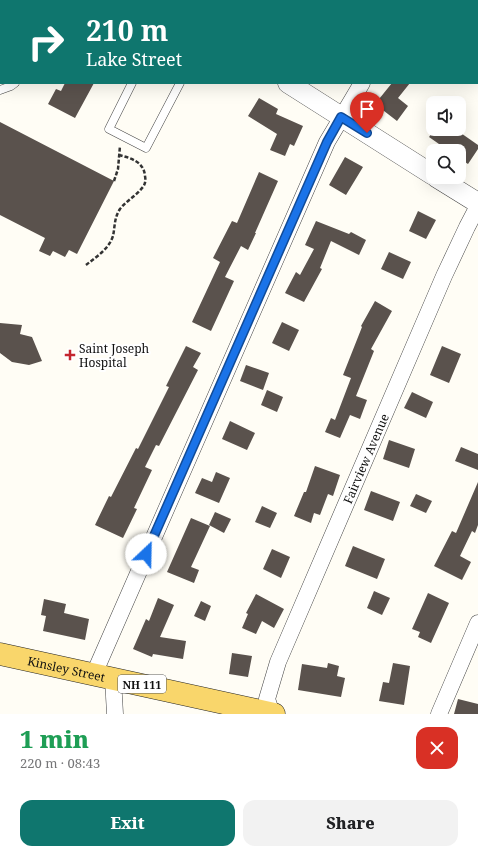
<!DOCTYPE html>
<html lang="en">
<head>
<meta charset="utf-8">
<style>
  body { margin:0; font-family:"Noto Serif",serif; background:#f2f2f2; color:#202124; height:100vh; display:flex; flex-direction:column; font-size:15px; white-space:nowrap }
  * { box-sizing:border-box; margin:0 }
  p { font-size:13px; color:#757577 }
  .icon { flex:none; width:22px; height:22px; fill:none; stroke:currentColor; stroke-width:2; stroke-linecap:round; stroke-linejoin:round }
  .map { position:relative; height:714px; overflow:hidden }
  .sheet { display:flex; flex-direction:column; background:#fff; flex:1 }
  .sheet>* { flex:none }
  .guide { position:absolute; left:0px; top:0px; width:478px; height:84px; box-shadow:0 4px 16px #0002; background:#0f766e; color:#fff; overflow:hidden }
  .buttons { position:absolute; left:426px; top:96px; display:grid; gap:8px }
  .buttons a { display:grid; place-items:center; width:40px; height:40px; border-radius:8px; background:#fff; box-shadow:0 4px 16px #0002; font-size:20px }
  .pin { position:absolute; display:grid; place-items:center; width:34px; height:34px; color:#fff; margin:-41px -17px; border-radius:50% 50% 50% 0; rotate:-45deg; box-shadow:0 0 4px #0007 }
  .pin .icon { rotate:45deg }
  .me { position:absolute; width:44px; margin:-22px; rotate:24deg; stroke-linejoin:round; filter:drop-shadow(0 0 3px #0008) }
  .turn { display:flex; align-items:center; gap:14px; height:84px; padding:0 20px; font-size:18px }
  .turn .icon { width:52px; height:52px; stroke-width:2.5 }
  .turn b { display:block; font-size:28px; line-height:34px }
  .round { display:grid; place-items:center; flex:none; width:42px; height:42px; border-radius:12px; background:#f2f2f2 }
  .headline { display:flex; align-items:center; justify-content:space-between; height:68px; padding:0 20px }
  h1 { font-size:24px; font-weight:800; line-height:30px; color:#1e9e55 }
  .primary-button { display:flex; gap:8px; margin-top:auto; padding:8px 20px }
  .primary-button a { flex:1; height:46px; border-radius:12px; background:#0f766e; color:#fff; font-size:16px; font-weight:800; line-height:46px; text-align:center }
  .primary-button a+a { background:#f2f2f2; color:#202124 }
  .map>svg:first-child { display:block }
  .building { fill:#5a524d }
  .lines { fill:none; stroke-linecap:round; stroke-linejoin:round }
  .service-casing { stroke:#444; stroke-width:9 }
  .minor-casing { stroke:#444; stroke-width:17 }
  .tertiary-casing { stroke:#444; stroke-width:21 }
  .primary-casing { stroke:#222; stroke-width:23 }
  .path { stroke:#333; stroke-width:2.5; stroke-dasharray:4 2; stroke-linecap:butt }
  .service { stroke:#fff; stroke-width:8 }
  .minor { stroke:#fff; stroke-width:16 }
  .tertiary { stroke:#fff; stroke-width:20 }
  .primary { stroke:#f9d66b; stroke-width:22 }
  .route-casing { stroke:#114b97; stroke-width:10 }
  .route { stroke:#1a73e8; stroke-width:7 }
  .poi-dot { fill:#c4262e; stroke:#fff; stroke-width:1.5 }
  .labels { text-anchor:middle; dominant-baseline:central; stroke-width:4; stroke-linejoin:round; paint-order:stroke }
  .shield { fill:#fff; stroke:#585858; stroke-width:1 }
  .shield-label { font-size:11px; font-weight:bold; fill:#111 }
  .poi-label { font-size:12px; fill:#111; stroke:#fff; text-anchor:start }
  .street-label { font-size:12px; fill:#111; stroke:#fff }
</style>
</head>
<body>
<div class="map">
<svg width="478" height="714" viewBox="0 0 478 714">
  <rect width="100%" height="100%" fill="#fffdf5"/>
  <!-- building -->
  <path class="building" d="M 65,83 L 94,83 L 75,118 L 48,104 L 56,89 L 61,91 Z
    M 392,83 L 410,83 L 398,98 L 408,106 L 397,121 L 375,104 Z
    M 259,98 L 278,109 L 276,114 L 303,126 L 294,146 L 290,144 L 285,156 L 270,150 L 277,134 L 248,116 Z
    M 0,122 L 114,181 L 77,254 L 69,250 L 65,257 L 53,251 L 50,256 L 39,251 L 45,238 L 0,215 Z
    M 435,129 L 455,129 L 478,145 L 478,149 L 468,164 L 459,158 L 459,151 L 449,151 L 429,137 Z
    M 345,157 L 363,167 L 346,195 L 329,185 Z
    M 259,172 L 278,181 L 255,233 L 256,233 L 248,250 L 241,246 L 225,277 L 234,281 L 211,331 L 192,322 L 220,262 L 213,258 L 232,221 L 237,223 Z
    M 418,211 L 436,220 L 426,239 L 409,231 Z
    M 316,221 L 349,234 L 351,232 L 366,240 L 359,255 L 331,241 L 320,268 L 322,269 L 304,302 L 285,293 L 296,272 L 300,275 L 314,249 L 305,245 Z
    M 389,252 L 411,262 L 403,279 L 381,269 Z
    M 375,301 L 392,311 L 371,349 L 374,351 L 356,396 L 367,400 L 360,419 L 350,415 L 340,438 L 325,432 L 331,418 L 335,420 L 351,378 L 343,375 L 362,327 L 361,326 Z
    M 282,322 L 299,330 L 289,351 L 272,343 Z
    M 0,323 L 22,325 L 20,334 L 32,337 L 42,361 L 29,365 L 12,362 L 0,353 Z
    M 186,346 L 201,353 L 193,367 L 198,370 L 159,446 L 156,445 L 145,467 L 152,470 L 134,508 L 137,509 L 123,538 L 95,525 L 109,496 L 111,497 L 136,448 L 138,449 L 169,387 L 166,386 Z
    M 442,346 L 461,354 L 449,383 L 430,375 Z
    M 246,365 L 269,373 L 263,390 L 240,381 Z
    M 267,390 L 283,397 L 277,412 L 261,405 Z
    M 412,392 L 433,402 L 426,418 L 404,408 Z
    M 230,421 L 255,433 L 247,450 L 222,439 Z
    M 389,440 L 415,449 L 409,468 L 383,459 Z
    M 461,447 L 478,454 L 478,470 L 455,461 Z
    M 315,466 L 340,475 L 333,496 L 328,494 L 320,515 L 314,513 L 311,523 L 294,516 L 304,492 L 306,492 Z
    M 216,472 L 230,478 L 219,503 L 195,493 L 202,478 L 212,482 Z
    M 478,482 L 478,525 L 475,533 L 472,531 L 460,556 L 471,562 L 462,580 L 434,566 L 452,531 L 456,533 Z
    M 371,491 L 400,502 L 393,521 L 364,510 Z
    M 416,494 L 432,501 L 426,513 L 410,506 Z
    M 262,506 L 277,513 L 270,528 L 255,522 Z
    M 215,512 L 231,519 L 224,533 L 209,525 Z
    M 191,518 L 210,526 L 191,567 L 199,570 L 194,583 L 167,572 Z
    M 353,546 L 385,559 L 377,579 L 345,566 Z
    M 272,549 L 290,557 L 281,578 L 263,569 Z
    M 374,591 L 390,598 L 382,615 L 367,608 Z
    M 428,593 L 449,603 L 431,643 L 418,637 L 420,632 L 412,629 Z
    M 256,594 L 284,609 L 274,628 L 262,621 L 256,634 L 242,628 L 248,614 L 246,613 Z
    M 158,598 L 174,605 L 160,637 L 186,641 L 183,659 L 153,654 L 152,657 L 133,649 L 146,619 L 149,621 Z
    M 44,599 L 66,604 L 64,613 L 89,619 L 85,640 L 43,631 L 46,616 L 41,615 Z
    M 201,601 L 211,606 L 205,621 L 194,616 Z
    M 232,653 L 252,656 L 248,677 L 229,674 Z
    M 328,663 L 339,666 L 337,676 L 345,678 L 341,697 L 298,690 L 302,664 L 327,668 Z
    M 393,663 L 410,666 L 404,705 L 379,701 L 383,682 L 389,683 Z
    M 458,699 L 478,704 L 478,714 L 454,714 Z"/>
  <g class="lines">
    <defs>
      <path id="service" d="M 60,1 L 60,0
        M 132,83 L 109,129 L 146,148 L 180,83
        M 0,90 L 11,86 L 15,83"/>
      <g id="minor">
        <path d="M 413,1 L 414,0"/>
        <path d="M 94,674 L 327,142 L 362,83"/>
        <path d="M 113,678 L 115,714"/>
        <path id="s1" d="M 272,714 L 267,699 L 278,662 L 444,276 L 467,227 L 478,206"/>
        <path d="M 439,714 L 478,623"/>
      </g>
      <path id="tertiary" d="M 149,0 L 151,1
        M 288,83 L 433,175
        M 436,177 L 478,203"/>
      <g id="primary">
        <path id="s2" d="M 0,654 L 274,714"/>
      </g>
    </defs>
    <!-- service casing -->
    <use href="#service" class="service-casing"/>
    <!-- minor casing -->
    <use href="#minor" class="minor-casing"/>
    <!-- tertiary casing -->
    <use href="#tertiary" class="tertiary-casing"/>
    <!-- primary casing -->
    <use href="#primary" class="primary-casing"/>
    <!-- path -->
    <path class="path" d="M 114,181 L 118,169 L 120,146
      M 86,265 C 96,257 109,249 113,236 C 115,227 114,218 120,209 C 126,201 136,196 142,188 C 145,185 146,181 145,176 C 144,162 131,158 119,155"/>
    <!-- service -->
    <use href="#service" class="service"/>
    <!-- minor -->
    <use href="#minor" class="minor"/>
    <!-- tertiary -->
    <use href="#tertiary" class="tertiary"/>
    <!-- primary -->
    <use href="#primary" class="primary"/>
  </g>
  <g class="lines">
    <defs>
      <path id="route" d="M 146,554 L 327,142 L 341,117 L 367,133"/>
    </defs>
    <!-- route casing -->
    <use href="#route" class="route-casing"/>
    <!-- route -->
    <use href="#route" class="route"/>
  </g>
  <!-- markers -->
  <path class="poi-dot" d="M68 349h4v4h4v4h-4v4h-4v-4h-4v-4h4z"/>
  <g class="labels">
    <!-- shield labels -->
    <rect class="shield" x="118" y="675" width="48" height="18" rx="3"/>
    <g class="shield-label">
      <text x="142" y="684">NH 111</text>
    </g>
    <!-- poi labels -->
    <g class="poi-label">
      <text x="79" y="348">Saint Joseph<tspan x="79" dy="14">Hospital</tspan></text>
    </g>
    <!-- street labels -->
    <g class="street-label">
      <text stroke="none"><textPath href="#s1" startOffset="276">Fairview Avenue</textPath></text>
      <text stroke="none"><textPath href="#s2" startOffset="68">Kinsley Street</textPath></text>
    </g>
  </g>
</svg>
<div class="buttons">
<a><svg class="icon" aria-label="sound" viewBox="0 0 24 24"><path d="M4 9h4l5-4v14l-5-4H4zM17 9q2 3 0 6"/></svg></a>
<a><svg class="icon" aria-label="search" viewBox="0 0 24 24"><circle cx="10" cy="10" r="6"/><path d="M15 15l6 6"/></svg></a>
</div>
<div class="pin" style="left:367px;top:133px;background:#d93025"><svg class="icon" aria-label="arrive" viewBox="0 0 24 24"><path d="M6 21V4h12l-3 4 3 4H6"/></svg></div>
<svg class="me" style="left:146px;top:554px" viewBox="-20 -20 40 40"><circle r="19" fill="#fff"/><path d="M0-13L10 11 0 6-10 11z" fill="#1a73e8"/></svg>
<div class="guide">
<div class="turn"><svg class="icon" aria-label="right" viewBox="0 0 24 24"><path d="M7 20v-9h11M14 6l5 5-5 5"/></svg><div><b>210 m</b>Lake Street</div></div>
</div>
</div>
<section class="sheet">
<div class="headline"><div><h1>1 min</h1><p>220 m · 08:43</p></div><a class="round" style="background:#d93025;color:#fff"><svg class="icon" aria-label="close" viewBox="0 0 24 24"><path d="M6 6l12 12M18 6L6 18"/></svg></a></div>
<div class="primary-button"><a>Exit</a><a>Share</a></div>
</section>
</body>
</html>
